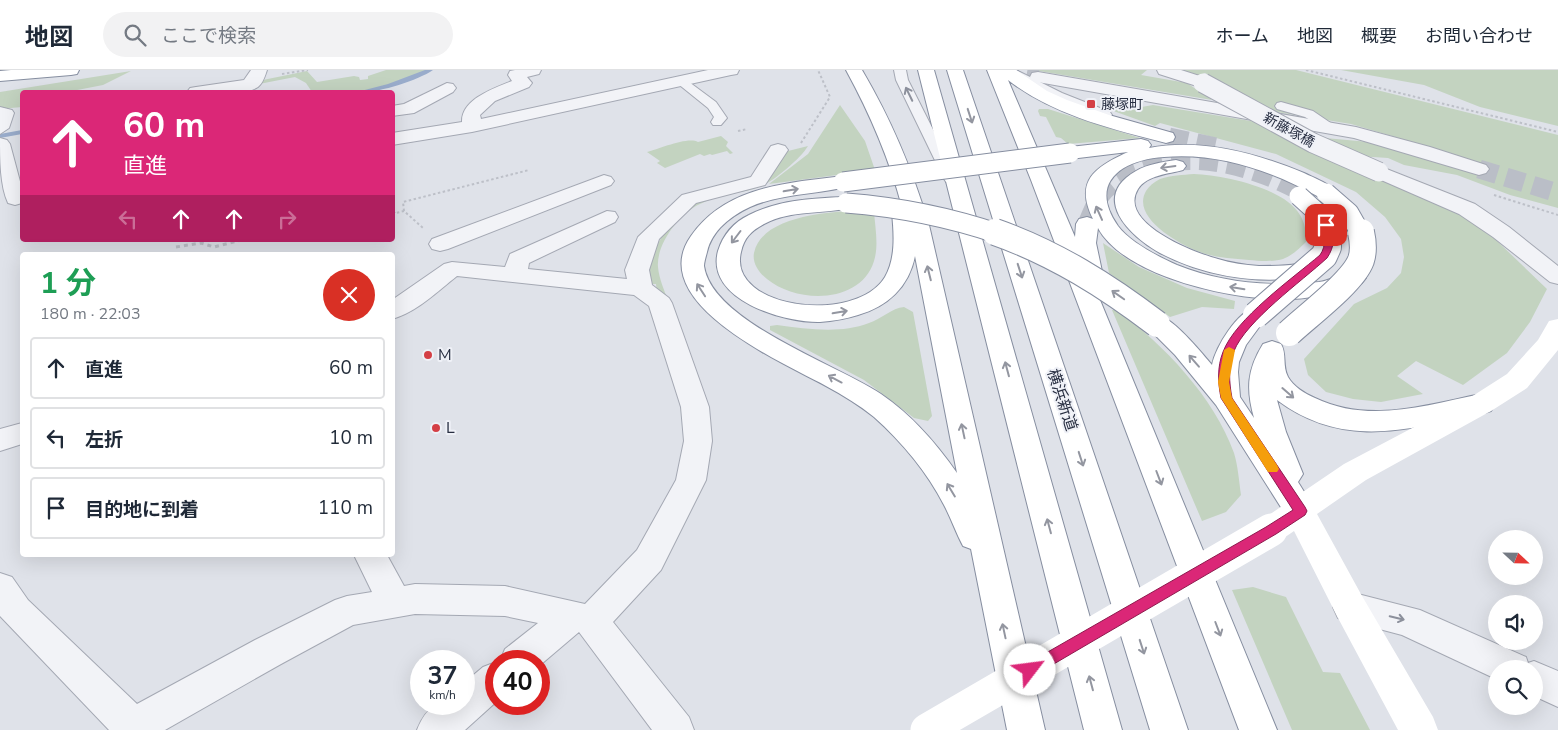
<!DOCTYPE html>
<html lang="ja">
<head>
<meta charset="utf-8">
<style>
  body { margin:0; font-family:"Nunito Sans","Noto Sans JP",sans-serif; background:#f2f2f3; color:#1f2937; height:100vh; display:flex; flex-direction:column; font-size:19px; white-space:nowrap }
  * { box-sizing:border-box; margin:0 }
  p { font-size:16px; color:#747a83 }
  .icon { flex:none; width:28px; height:28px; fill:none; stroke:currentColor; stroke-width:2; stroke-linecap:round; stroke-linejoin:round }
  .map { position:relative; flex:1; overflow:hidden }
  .drawer { position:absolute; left:20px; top:182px; width:375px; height:305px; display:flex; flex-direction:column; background:#fff; border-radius:5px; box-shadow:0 5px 20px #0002 }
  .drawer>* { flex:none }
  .banner { position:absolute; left:20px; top:20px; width:375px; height:152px; border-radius:5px; box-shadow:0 5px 20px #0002; background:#db2777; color:#fff; overflow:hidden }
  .needle { width:32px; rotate:112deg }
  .controls { position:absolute; left:1488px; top:460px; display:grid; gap:10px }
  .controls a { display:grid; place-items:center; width:55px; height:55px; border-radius:50%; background:#fff; box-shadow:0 5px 20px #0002; font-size:25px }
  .speed { position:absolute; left:410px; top:580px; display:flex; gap:10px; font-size:25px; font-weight:700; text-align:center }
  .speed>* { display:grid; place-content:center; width:65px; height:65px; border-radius:50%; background:#fff; box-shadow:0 5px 20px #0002; line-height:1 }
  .speed small { font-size:12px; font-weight:400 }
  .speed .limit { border:8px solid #d22; background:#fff; color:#111 }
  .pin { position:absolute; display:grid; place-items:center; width:42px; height:42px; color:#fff; margin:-21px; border-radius:10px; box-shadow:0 2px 8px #0006 }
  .me { position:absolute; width:55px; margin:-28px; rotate:60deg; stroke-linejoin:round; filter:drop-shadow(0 0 4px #0008) }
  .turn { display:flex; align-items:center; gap:18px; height:105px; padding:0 20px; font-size:22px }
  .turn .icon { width:65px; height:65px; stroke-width:2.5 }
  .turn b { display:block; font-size:35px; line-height:42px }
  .lanes { display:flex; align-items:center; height:48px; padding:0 20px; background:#0003; justify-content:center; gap:25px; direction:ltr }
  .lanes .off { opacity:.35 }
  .round { display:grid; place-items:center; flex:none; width:52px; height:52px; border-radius:26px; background:#f2f2f3 }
  .headline { display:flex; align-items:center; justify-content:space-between; height:85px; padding:0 20px }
  h1 { font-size:30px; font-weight:700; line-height:38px; color:#1e9e55 }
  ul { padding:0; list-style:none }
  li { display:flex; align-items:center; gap:15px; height:62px; margin:0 10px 8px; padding:0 10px; border:2px solid #e0e1e3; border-radius:5px }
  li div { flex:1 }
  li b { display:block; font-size:19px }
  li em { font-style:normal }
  header { display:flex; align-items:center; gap:30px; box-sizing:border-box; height:70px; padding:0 25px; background:#fff; border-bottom:1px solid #e0e1e3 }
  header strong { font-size:24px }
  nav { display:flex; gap:28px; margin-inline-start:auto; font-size:18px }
  .search { width:350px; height:45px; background:#f2f2f3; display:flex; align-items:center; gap:12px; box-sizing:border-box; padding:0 18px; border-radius:28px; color:#747a83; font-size:19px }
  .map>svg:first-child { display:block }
  .green { fill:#c3d3c0 }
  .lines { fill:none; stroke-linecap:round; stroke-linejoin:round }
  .stream { fill:#99accb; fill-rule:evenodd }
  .street-tunnel { stroke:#babec7; stroke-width:19; stroke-dasharray:19 9; stroke-linecap:butt }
  .highway-tunnel { stroke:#babec7; stroke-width:19; stroke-dasharray:19 9; stroke-linecap:butt }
  .lane-casing { stroke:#a4a8b3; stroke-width:2 }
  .street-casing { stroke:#a4a8b3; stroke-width:2 }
  .highway-casing { stroke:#868ea0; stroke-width:2 }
  .path-far1 { stroke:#bdc0c8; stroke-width:2; stroke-dasharray:2.5 2.5; stroke-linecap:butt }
  .path { stroke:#bdc0c8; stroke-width:3; stroke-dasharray:4 4; stroke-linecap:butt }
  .lane { fill:#f2f3f7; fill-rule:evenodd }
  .street { fill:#f2f3f7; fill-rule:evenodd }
  .secondary { fill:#fff; fill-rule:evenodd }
  .highway { fill:#fff; fill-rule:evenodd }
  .street-bridge-casing { stroke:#a4a8b3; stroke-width:21; stroke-linecap:butt }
  .highway-bridge-far1-casing { stroke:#868ea0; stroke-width:21; stroke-linecap:butt }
  .highway-bridge-casing { stroke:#868ea0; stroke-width:28; stroke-linecap:butt }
  .street-bridge { stroke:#f2f3f7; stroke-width:19 }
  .secondary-bridge { stroke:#fff; stroke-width:33 }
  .highway-bridge-far1 { stroke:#fff; stroke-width:19 }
  .highway-bridge { stroke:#fff; stroke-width:26 }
  .oneway { stroke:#8c909c }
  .oneway2 { stroke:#9396a0 }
  .route { fill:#db2777; stroke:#8e194d }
  .slow { fill:#f59e0b }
  .poi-dot { fill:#d43f45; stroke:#eff1f7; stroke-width:2 }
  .labels { text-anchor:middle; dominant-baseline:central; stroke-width:4; stroke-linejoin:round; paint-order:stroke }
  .far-poi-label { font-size:14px; fill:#272e41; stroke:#eff1f7; text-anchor:start }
  .far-street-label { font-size:14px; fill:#272e41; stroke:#eff1f7 }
  .poi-label { font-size:16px; fill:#272e41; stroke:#eff1f7; text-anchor:start }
  .street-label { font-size:16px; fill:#272e41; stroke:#eff1f7 }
</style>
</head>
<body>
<header>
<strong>地図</strong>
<div class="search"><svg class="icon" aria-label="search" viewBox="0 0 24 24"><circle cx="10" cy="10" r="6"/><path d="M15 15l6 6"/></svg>ここで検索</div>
<nav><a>ホーム</a><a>地図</a><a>概要</a><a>お問い合わせ</a></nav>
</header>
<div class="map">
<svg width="1558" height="660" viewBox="0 0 1558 660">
  <rect width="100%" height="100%" fill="#dfe2e9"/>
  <!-- green -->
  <path class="green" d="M 386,0 L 427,0 C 410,8 391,17 372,20 C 352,23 332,22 312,22 L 306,13 L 295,7 L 259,14 L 258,11 L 307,1 L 317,12 L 354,6 L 359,7 L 360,10 L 368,9 L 368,6 Z
    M 1033,0 L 1147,0 L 1141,5 L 1187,13 L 1212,30 Z
    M 1173,0 L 1296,0 L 1558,65 L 1558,138 L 1510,125 L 1457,105 L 1404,95 L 1388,88 L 1358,86 L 1325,68 L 1369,72 L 1447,93 L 1453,84 L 1351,54 L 1277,42 L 1205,3 L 1195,7 Z
    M 1341,0 L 1558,0 L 1558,56 L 1480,37 L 1424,15 Z
    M 131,1 L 103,15 L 67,22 L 22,22 L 22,37 L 0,39 L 0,22 Z
    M 840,35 L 865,71 L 875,100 L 769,114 L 808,84 Z
    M 1153,35 L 1263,53 L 1345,97 L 1426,127 L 1457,142 L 1495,169 L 1547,219 L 1530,252 L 1507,283 L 1463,315 L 1416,291 L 1397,306 L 1423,324 L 1381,332 L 1353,329 L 1326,322 L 1308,305 L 1304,289 L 1354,234 L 1387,218 L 1401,203 L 1404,187 L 1401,169 L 1385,147 L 1356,122 L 1276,84 L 1160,53 L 1155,56 L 1108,39 L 1113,36 L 1130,39 Z
    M 1039,39 L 1048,39 L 1140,68 L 1068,74 L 1061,68 L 1056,67 L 1046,47 L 1040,46 L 1038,41 Z
    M 721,66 L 728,72 L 726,76 L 733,83 L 730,84 L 727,81 L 712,85 L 710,84 L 704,86 L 700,84 L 665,98 L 657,93 L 660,91 L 647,82 C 659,79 688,66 698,72 Z
    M 808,76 C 801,88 775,110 762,116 C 742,124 719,124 700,134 C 680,143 656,174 658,197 C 659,208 664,220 668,230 L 657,225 L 656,214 L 652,214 L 650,206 L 647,203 L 653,183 L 667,157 L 695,132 L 764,113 L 784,82 Z
    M 1194,104 C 1223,105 1285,118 1300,145 C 1305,153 1306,162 1307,171 C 1300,178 1293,185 1283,189 C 1274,192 1259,191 1249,190 C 1231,188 1214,188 1197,181 C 1177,173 1131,147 1146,121 C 1149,116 1154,112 1160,109 C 1171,105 1183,105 1194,104 Z
    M 862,140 L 874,141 C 875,157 879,175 874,191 C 861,234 797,234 767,209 C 759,203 752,193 754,183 C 762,145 831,142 862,140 Z
    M 1103,173 L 1139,197 L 1187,218 L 1235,231 L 1234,239 L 1202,237 L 1170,247 L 1109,203 Z
    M 904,237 L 913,242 L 932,346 L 928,351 L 914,348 L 864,310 L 770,260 L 770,256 L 777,255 C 808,259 840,264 869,253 C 881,249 892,238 904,237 Z
    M 1112,240 L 1117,240 C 1164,275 1214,327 1234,383 C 1238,396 1239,411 1241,425 L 1226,442 L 1202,451 Z
    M 1253,517 L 1286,527 L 1323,602 L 1340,603 L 1370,660 L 1292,660 L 1232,520 Z"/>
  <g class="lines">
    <!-- stream -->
    <path class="stream" d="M 425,0 L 433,0 C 417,11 375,24 357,22 L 388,14 Z
      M 22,60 L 22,64 L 0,68 L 0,64 Z"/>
    <!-- street-tunnel -->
    <path class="street-tunnel" d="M 999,0 L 1038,7
      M 1479,99 L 1558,123"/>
    <!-- highway-tunnel -->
    <path class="highway-tunnel" d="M 1169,67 L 1221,78
      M 1087,154 C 1091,145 1095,135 1100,126 C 1109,114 1124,105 1138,100 C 1194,78 1257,97 1307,125"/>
    <defs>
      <path id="lane" d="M 894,0 L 906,0 L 908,10 L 958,109 L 956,112 L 946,112 L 944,109 L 896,10 Z
        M 1001,0 L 1016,0 L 1062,23 L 1110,42 L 1112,45 L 1110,48 C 1098,51 1010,10 1001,0 Z
        M 681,7 L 685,9 L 716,32 L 727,48 L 721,55 L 713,55 L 711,52 L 714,47 L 708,38 L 677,13 L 675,11 L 677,9 Z
        M 1281,32 L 1313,41 L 1338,58 L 1336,61 L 1328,61 L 1305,47 L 1277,39 L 1275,36 L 1277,33 Z
        M 0,37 L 12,40 L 14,43 L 9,58 L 0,64 Z"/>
      <path id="street" d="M 251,0 L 267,0 C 265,6 263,13 258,17 C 245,26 202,24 187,22 L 190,18 L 196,17 L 244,10 Z
        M 515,0 L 541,0 L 539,4 L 527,7 L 532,13 L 529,17 L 495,31 L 480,45 L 481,49 L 708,0 L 739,0 L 737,4 L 731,5 L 472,62 L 392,75 L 392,63 L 462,52 C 461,29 495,18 512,11 L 508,5 L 510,1 Z
        M 1157,0 L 1181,0 L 1209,9 L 1212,13 L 1209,17 L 1203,18 L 1159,4 Z
        M 1038,2 L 1356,57 L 1430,77 L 1486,95 L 1489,99 L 1486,103 L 1479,105 L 1354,68 L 1032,11 L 1030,7 L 1032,3 Z
        M 447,13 L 453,14 L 456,18 L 453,22 L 414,43 L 392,46 L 392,36 L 404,34 Z
        M 0,68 L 7,70 L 10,74 L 22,119 L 22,133 L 15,135 L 8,133 C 0,116 0,89 0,68 Z
        M 778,74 L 785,76 L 788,80 L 765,115 L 696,133 L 659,169 L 649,200 L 652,215 L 669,228 L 672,233 L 709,337 L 712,371 L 706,410 L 661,500 L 613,552 L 689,647 L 694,660 L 652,660 L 579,562 L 539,596 L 539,591 L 500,591 L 505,579 L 538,553 L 505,546 L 415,544 L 353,555 L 281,594 L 165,660 L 109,660 L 0,546 L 0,503 L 12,507 L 28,530 L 137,634 L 255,570 L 335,530 L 347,526 L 372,522 L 354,485 L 387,485 L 404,516 L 415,514 L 505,516 L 585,534 L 637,480 L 676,410 L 684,371 L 681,337 L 649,236 L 634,225 L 457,206 C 438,221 417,242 392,249 L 392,230 L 444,194 L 452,192 L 505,197 L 510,184 L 607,141 L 615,142 L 618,147 L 615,152 L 529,193 L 528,199 L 627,209 L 625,200 L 638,167 L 682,125 L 751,107 L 771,76 Z
        M 1379,96 L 1475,134 L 1509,157 L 1558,196 L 1558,214 L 1550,212 L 1493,167 L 1459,144 L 1372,106 L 1369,102 L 1372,98 Z
        M 604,105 L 611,107 L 614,111 L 611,115 L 448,179 L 440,181 L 432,179 L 429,174 L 432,169 Z
        M 22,353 L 22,374 L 0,381 L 0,359 Z
        M 1350,522 L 1420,540 L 1526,587 L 1528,593 L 1534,591 L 1558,601 L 1558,637 L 1534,626 L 1534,599 L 1496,599 L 1496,609 L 1402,565 L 1338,548 L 1333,537 L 1338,526 Z
        M 496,592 L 496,632 L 465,660 L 417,660 C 428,633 437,634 464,634 L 464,613 L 483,597 Z"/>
      <path id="highway" d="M 11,0 L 79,0 L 77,4 L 71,5 L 0,11 L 0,1 Z
        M 846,0 L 862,0 C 892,51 912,99 929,155 L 1045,660 L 1007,660 L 971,479 L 963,476 C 956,463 951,448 944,435 C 927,402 902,372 874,347 C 859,335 843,325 826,316 C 784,293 644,233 691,166 C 726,116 787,113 843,106 L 850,108 L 853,112 L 850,116 C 817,125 782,123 750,137 C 731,146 712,160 707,182 C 706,186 704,192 704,196 C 712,252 838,295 881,324 C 912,345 936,373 957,403 L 915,186 C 909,217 887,237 858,245 C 845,249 833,251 820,252 C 785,253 705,230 718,181 C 723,165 734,152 749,145 C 778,130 814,128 846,127 L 853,129 L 857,133 L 853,137 C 824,145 792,139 764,154 C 751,161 744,168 741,182 C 727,239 856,255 885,207 C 896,188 894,163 892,143 L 895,138 L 902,137 C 889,88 870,44 846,0 Z
        M 918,0 L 934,0 L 1122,660 L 1084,660 Z
        M 947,0 L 963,0 L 1188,660 L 1150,660 Z
        M 987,0 L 1016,0 L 1047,21 L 1067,30 L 1109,45 L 1173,63 L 1175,67 L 1173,71 L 1166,73 C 1112,59 1053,45 1008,10 L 1075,167 L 1076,154 L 1079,149 L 1087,147 L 1093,149 C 1074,111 1095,97 1128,82 L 1070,89 L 1063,87 L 1060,83 L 1063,79 L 1070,77 L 1141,69 L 1148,71 L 1151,75 L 1149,78 C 1201,68 1256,83 1304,103 C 1314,108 1330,113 1336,123 L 1333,127 L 1326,129 L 1319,127 C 1272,101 1218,82 1164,87 C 1121,90 1088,113 1118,156 C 1130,172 1159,187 1177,195 C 1222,213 1272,217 1319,212 C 1334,210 1346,199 1362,203 L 1366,208 L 1362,213 C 1339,222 1317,228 1292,229 C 1239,232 1125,208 1098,158 L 1096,173 L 1103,206 L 1099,211 L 1093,213 L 1277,660 L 1239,660 L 1031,110 Z
        M 1176,90 L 1183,92 L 1186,96 L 1183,100 C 1169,104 1147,105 1138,119 C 1117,153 1195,183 1218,189 C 1231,193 1245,195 1259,196 C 1272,196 1285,196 1297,194 C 1309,191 1318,185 1330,188 L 1334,193 C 1327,203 1308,206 1296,208 C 1250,214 1200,204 1160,183 C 1129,166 1090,127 1136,101 C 1148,94 1163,92 1176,90 Z
        M 1256,237 L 1265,239 L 1268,245 L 1246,275 L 1239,292 L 1238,302 L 1240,327 L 1254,348 C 1246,319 1247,300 1263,274 L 1272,271 L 1281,274 C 1287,284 1282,296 1288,307 C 1293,316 1305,324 1315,328 C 1369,354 1426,335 1481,324 L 1491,327 L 1495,334 L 1491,341 L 1481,344 C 1408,359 1344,380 1277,330 L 1286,362 L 1303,404 L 1298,412 L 1316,441 L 1311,450 L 1300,453 L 1289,450 L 1216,335 L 1175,285 L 1144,254 L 1148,248 C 1154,247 1158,246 1164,248 C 1177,253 1202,283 1212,295 C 1216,276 1237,242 1256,237 Z"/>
    </defs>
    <!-- lane casing -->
    <use href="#lane" class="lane-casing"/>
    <!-- street casing -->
    <use href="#street" class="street-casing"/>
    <!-- highway casing -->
    <use href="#highway" class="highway-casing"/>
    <!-- path-far1 -->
    <path class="path-far1" d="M 1306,0 L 1558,62
      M 282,4 L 308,0
      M 738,61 L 747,59
      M 801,73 L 830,27 L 818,0
      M 1494,125 L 1558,145
      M 392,138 L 395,143
      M 404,141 L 403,132 L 529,100
      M 392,144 L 404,141 L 423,158"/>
    <!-- path -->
    <path class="path" d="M 176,177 L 201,173 L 214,177 L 242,170"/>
    <!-- lane -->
    <use href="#lane" class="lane"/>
    <!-- street -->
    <use href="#street" class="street"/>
    <!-- secondary -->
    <path class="secondary" d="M 1558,249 L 1558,280 L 1527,318 L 1491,341 L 1366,410 L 1317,444 L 1362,526 L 1433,647 L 1438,660 L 1398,660 L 1338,548 L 1294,461 C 1281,470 1276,475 1260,469 L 1255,460 L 1260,451 L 1344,394 L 1471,327 L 1507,304 L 1538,270 L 1549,251 Z"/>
    <!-- highway -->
    <use href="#highway" class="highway"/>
    <defs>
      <path id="street-bridge" d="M 1203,13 L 1313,73 L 1379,102"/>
      <path id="highway-bridge-far1" d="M 843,112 L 1070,83
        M 1326,123 L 1349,143 L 1361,164
        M 1299,126 L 1320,145 L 1328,164
        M 846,133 C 898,137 949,147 999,164"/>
      <path id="highway-bridge" d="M 995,162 C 1055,183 1107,216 1157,254
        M 1256,245 L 1324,186 L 1328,177 L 1328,162
        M 1289,263 C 1307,246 1353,212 1361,190 C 1364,181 1363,171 1361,162"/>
    </defs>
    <!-- street-bridge casing -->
    <use href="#street-bridge" class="street-bridge-casing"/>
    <!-- highway-bridge-far1 casing -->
    <use href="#highway-bridge-far1" class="highway-bridge-far1-casing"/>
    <!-- highway-bridge casing -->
    <use href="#highway-bridge" class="highway-bridge-casing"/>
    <!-- street-bridge -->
    <use href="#street-bridge" class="street-bridge"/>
    <!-- secondary-bridge -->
    <path class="secondary-bridge" d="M 927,660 L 1271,460"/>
    <!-- highway-bridge-far1 -->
    <use href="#highway-bridge-far1" class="highway-bridge-far1"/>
    <!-- highway-bridge -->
    <use href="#highway-bridge" class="highway-bridge"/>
  </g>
  <!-- one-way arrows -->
  <defs><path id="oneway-shaft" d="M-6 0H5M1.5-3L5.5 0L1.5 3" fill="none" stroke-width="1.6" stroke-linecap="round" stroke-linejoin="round" transform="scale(1.25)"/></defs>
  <g class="oneway">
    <use href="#oneway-shaft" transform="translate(909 24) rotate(-116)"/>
    <use href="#oneway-shaft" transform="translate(1397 548) rotate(13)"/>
  </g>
  <g class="oneway2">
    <use href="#oneway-shaft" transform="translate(970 46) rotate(72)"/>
    <use href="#oneway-shaft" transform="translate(1168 97) rotate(172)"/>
    <use href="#oneway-shaft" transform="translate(791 120) rotate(-10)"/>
    <use href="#oneway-shaft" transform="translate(1099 143) rotate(-114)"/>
    <use href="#oneway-shaft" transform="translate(736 167) rotate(127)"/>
    <use href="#oneway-shaft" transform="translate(1020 201) rotate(72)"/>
    <use href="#oneway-shaft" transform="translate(929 203) rotate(-104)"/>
    <use href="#oneway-shaft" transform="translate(1237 218) rotate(-171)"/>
    <use href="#oneway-shaft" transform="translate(701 220) rotate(-123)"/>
    <use href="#oneway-shaft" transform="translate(1118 225) rotate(-145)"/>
    <use href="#oneway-shaft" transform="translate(840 242) rotate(-10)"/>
    <use href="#oneway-shaft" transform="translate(1194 291) rotate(-131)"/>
    <use href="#oneway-shaft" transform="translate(1007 299) rotate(-105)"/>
    <use href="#oneway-shaft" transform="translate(835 309) rotate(-152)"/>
    <use href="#oneway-shaft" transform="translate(1288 323) rotate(41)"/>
    <use href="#oneway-shaft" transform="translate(963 361) rotate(-102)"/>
    <use href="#oneway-shaft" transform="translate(1081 389) rotate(72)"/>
    <use href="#oneway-shaft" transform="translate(1159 408) rotate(69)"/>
    <use href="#oneway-shaft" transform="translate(951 420) rotate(-121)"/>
    <use href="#oneway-shaft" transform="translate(1049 456) rotate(-105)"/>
    <use href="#oneway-shaft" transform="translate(1218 559) rotate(69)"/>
    <use href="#oneway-shaft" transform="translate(1004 561) rotate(-102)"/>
    <use href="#oneway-shaft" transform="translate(1142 577) rotate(72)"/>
    <use href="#oneway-shaft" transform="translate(1091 613) rotate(-105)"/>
  </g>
  <!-- route -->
  <path class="route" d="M 1326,152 L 1331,155 C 1334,168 1335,176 1327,188 C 1302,211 1246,251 1234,281 C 1228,296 1229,312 1232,328 L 1305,437 L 1307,441 L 1305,445 L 1276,464 L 1035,605 L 1030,607 L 1025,605 L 1023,600 L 1025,595 L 1266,457 L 1293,440 L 1221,328 C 1218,313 1217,297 1223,282 C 1235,249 1293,208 1320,185 C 1327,175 1324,166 1322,155 Z"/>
  <!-- slow -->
  <path class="slow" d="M 1229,277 L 1235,280 L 1229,312 L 1232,328 L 1277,395 L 1279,399 L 1277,402 L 1268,402 L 1221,328 L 1218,312 L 1224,280 Z"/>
  <!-- markers -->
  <g class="poi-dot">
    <rect x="1086" y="29" width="10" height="10" rx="2.5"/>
    <circle cx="428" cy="285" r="5"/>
    <circle cx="436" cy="358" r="5"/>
  </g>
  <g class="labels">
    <!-- far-poi labels -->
    <g class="far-poi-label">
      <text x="1101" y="34">藤塚町</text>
    </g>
    <!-- far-street labels -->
    <g class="far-street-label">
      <text transform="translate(1289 60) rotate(29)">新藤塚橋</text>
    </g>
    <!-- poi labels -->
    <g class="poi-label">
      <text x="438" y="285">M</text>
      <text x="446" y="358">L</text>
    </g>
    <!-- street labels -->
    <g class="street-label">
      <text transform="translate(1062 330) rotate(72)">横浜新道</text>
    </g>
  </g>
</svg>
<div class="controls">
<a><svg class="needle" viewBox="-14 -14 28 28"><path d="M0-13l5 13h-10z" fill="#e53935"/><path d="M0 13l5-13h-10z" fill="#747a83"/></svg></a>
<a><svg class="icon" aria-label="sound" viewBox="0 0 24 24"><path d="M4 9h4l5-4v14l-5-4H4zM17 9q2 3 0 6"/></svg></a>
<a><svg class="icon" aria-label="search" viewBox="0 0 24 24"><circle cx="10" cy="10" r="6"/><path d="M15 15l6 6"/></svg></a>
</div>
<div class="speed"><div>37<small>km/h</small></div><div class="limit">40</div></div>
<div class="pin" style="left:1326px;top:155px;background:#d93025"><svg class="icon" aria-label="arrive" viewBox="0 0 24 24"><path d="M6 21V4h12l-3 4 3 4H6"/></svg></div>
<svg class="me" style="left:1030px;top:600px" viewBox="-20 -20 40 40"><circle r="19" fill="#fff"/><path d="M0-13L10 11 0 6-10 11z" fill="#db2777"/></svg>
<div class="banner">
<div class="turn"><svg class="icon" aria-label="ahead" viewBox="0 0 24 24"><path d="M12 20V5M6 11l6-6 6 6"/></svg><div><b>60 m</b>直進</div></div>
<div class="lanes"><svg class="icon off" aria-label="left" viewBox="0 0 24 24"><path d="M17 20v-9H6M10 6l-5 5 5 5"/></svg><svg class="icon" aria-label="ahead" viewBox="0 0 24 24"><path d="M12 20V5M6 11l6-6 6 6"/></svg><svg class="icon" aria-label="ahead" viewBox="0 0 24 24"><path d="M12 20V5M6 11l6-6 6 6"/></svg><svg class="icon off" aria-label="right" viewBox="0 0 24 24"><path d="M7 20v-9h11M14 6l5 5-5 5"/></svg></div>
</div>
<section class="drawer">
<div class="headline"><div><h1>1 分</h1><p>180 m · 22:03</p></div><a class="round" style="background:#d93025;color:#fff"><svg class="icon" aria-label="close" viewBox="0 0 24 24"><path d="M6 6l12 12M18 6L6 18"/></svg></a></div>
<ul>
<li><svg class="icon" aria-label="ahead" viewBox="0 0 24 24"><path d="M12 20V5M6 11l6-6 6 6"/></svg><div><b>直進</b></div><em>60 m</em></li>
<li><svg class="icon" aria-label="left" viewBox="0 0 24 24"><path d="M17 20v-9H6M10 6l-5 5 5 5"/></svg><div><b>左折</b></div><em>10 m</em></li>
<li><svg class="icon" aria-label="arrive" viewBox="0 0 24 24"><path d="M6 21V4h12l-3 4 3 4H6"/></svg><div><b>目的地に到着</b></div><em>110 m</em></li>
</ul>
</section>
</div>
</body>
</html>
